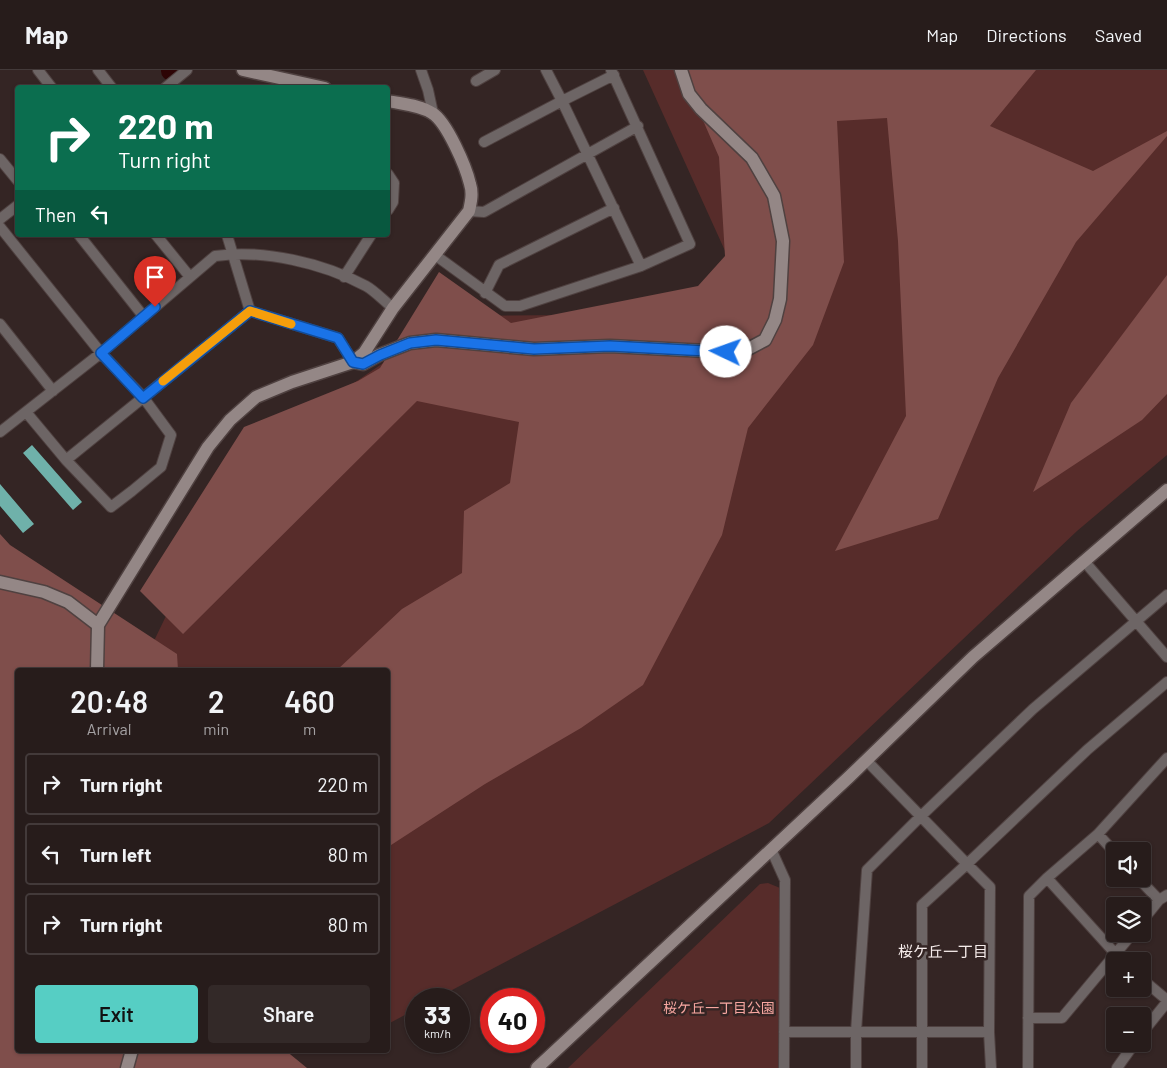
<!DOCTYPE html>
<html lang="en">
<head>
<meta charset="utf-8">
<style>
  body { margin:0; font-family:Barlow,"Noto Sans JP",sans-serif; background:#332928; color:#f1f3f6; height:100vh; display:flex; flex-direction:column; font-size:19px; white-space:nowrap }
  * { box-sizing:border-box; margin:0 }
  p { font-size:16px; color:#a4a1a3 }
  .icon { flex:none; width:28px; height:28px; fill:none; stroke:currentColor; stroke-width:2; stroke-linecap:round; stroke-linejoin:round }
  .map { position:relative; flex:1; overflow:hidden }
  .sheet { position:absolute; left:15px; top:598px; width:375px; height:385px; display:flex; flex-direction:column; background:#271c1b; border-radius:5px; box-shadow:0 1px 4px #0004,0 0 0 1px #433a3a }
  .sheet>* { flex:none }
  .hud { position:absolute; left:15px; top:15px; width:375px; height:152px; border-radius:5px; box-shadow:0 1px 4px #0004,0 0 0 1px #433a3a; background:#0b6e4f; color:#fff; overflow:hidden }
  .fabs { position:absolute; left:1106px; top:772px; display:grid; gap:10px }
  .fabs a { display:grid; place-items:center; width:45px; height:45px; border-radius:5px; background:#271c1b; box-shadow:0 1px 4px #0004,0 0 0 1px #433a3a; font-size:25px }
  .speed { position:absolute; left:405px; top:918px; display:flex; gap:10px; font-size:25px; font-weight:700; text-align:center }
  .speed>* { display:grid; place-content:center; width:65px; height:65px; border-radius:50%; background:#271c1b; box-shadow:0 1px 4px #0004,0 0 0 1px #433a3a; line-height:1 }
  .speed small { font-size:12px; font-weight:400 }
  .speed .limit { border:8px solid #d22; background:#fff; color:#111 }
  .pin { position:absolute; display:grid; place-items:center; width:42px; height:42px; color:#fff; margin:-51px -21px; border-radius:50% 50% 50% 0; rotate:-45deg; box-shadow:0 0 5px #0007 }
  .pin .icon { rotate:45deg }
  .me { position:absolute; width:55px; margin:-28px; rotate:273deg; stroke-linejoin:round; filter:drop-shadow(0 0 4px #0008) }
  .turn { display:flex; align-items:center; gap:18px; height:105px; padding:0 20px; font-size:22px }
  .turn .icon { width:65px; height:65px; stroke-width:2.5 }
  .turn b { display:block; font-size:35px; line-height:42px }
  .then { display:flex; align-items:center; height:48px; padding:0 20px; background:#0003; gap:10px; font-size:19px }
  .eta { display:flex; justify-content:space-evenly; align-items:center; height:85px; text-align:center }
  .eta b { font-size:30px; font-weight:600; line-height:35px }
  .primary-button { display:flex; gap:10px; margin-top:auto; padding:10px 20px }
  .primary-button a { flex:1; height:58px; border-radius:5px; background:#56cec4; color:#111; font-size:20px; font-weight:600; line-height:58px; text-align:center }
  .primary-button a+a { background:#332928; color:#f1f3f6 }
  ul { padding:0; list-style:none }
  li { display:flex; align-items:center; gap:15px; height:62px; margin:0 10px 8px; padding:0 10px; border:2px solid #433a3a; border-radius:5px }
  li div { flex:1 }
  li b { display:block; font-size:19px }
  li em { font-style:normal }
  header { display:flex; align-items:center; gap:30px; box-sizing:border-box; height:70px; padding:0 25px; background:#271c1b; border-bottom:1px solid #433a3a }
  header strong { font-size:24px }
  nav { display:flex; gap:28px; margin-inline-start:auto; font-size:18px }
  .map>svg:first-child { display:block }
  .green { fill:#572c2a }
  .forest { fill:#7f4e4b }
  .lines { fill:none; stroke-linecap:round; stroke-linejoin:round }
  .river { stroke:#2d0405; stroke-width:20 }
  .building { fill:#6fb1aa }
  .street-casing { stroke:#4f4140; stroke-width:12 }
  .secondary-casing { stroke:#4f4140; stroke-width:15 }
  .street { stroke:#6d6565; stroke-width:10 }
  .secondary { stroke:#948786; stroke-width:12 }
  .route-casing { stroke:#114b97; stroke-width:12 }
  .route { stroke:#1a73e8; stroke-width:9 }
  .slow { stroke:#f59e0b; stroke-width:9 }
  .labels { text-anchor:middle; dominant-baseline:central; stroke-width:5; stroke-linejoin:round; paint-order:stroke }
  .park-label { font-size:14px; fill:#f7a6a0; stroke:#342524 }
  .neighbourhood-label { font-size:15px; fill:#f6eceb; stroke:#342524 }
</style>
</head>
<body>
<header>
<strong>Map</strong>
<nav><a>Map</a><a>Directions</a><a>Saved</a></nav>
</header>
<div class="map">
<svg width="1167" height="998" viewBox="0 0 1167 998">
  <rect width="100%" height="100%" fill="#342524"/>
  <!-- green -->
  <path class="green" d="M 643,0 L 1167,0 L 1167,385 L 1077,461 L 769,753 L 435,929 L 416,929 L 416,939 L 388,954 L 388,600 L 140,600 L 241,390 L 452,246 L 689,244 L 736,205 Z
    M 768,813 L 780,818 L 779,998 L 568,998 L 760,814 Z"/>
  <!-- forest -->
  <path class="forest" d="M 681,0 L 1036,0 L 990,56 L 1093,101 L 1167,61 L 1167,66 L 1076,172 L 998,308 L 938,449 L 835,481 L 906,346 L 898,171 L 887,48 L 837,51 L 844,192 L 813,275 L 748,358 L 722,465 L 643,615 L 581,658 L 485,714 L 388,777 L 388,600 L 337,600 L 402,539 L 462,503 L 464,441 L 510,413 L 519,352 L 417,331 L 183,564 L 140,521 L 244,357 L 358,311 L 380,298 L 439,202 L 511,253 L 698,216 L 725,186 L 719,87 Z
    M 1167,205 L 1167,324 L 1142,350 L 1033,422 L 1071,333 Z
    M 0,464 L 10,475 L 177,584 L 178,600 L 18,600 L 18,980 L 285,980 L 307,998 L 0,998 Z"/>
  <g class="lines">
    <!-- river -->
    <path class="river" d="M 171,1 L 172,0"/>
  </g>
  <!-- building -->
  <path class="building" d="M 32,375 L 82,432 L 73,440 L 23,383 Z
    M 0,414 L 34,454 L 23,463 L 0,436 Z"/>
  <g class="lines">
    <defs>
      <path id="street" d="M 38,0 L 52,18
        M 98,0 L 112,18
        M 421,0 L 428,20 L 433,43
        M 614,5 L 562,31 L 641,196
        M 476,11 L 495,0
        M 165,18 L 187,0
        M 484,72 L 562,31 L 546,0
        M 0,89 L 18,111
        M 388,104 L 394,113 L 393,132 L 388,140
        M 469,141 L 484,142 L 638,56
        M 0,149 L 18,135
        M 0,157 L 101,283 L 143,327 L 171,365 L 161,397 L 132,421 L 111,437 L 66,390 L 26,342
        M 79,165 L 144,247
        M 156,165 L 190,207
        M 227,165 L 250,241
        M 435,185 L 505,236 L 520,236 L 641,196 L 690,174 L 611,0
        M 344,207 L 371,165
        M 485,223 L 499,195 L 614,138
        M 0,254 L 53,321
        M 0,362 L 101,283 L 215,186 C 263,179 323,193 366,216 C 375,221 384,231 393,238
        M 66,390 L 250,241 L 338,268 L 353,292
        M 1084,491 L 1167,587
        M 866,690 L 967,794 L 922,835 L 922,998
        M 1098,764 L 1115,783
        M 771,779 L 785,810 L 784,998
        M 1047,808 L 1122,891
        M 1139,809 L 1159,830
        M 1142,851 L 1159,830 L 1167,825
        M 1142,909 L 1167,930
        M 1028,948 L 1062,948 L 1132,864
        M 784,962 L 989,962
        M 1142,963 L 1167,932
        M 856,998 L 856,962 L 867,800 L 920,747 L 1033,639 L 1167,525
        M 991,998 L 989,962 L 990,817 L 967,794 L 1087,680 L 1167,612
        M 1028,998 L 1029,826 L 1047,808 L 1098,764 L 1167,688
        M 1117,998 L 1134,974"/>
      <path id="secondary" d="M 243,0 L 325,18
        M 353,292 L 363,294 L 379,285 L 410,273 L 436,270 L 534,279 L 610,276 L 726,282 L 746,280 L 765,270 L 775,250 L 780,229 L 783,171 L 774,126 L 752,88 L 701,39 L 689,24 L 681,0
        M 0,512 L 44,522 L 68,532 L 98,555
        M 97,600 L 98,555 L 208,377 L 230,350 L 256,327 L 292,312 L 353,292 L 364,283 L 393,238 L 469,141 C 471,132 473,123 470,114 C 466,97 447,52 432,43 C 420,35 402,34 388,31
        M 127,998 L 132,980
        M 537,998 L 849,707 L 973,587 L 1167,420"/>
    </defs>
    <!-- street casing -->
    <use href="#street" class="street-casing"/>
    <!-- secondary casing -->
    <use href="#secondary" class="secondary-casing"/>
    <!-- street -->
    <use href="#street" class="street"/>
    <!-- secondary -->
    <use href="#secondary" class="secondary"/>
  </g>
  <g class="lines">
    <defs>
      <path id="route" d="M 155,237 L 101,283 L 143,328 L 250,241 L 338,268 L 353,292 L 363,294 L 380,285 L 410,273 L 436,270 L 534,279 L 610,276 L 726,282"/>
    </defs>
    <!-- route casing -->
    <use href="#route" class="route-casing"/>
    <!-- route -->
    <use href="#route" class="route"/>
    <!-- slow -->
    <path class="slow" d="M 163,311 L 250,241 L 291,254"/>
  </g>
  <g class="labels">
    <!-- park labels -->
    <g class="park-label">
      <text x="719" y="937">桜ケ丘一丁目公園</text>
    </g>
    <!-- neighbourhood labels -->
    <g class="neighbourhood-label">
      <text x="943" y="881">桜ケ丘一丁目</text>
    </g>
  </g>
</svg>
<div class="fabs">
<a><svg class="icon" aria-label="sound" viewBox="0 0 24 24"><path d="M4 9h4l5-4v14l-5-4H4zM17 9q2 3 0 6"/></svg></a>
<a><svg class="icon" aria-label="layers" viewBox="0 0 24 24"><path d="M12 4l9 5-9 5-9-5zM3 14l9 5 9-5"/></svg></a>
<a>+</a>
<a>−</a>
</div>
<div class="speed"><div>33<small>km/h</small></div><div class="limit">40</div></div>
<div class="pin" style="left:155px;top:237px;background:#d93025"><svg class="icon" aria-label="arrive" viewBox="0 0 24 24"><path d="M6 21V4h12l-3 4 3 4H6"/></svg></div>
<svg class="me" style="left:726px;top:282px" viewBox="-20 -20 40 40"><circle r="19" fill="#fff"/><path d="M0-13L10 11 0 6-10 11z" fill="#1a73e8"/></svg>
<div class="hud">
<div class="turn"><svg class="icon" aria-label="right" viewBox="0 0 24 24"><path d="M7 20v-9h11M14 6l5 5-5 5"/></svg><div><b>220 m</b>Turn right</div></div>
<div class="then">Then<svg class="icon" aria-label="left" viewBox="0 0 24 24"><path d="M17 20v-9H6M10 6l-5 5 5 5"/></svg></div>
</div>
<section class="sheet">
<div class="eta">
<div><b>20:48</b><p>Arrival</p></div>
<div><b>2</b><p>min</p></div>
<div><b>460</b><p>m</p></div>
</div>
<ul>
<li><svg class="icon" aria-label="right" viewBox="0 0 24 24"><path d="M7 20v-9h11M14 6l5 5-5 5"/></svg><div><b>Turn right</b></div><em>220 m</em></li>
<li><svg class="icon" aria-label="left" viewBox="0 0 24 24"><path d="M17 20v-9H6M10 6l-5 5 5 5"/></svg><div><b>Turn left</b></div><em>80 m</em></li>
<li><svg class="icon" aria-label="right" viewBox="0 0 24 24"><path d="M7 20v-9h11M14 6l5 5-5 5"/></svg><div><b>Turn right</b></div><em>80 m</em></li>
</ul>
<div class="primary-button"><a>Exit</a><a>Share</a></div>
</section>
</div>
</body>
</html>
